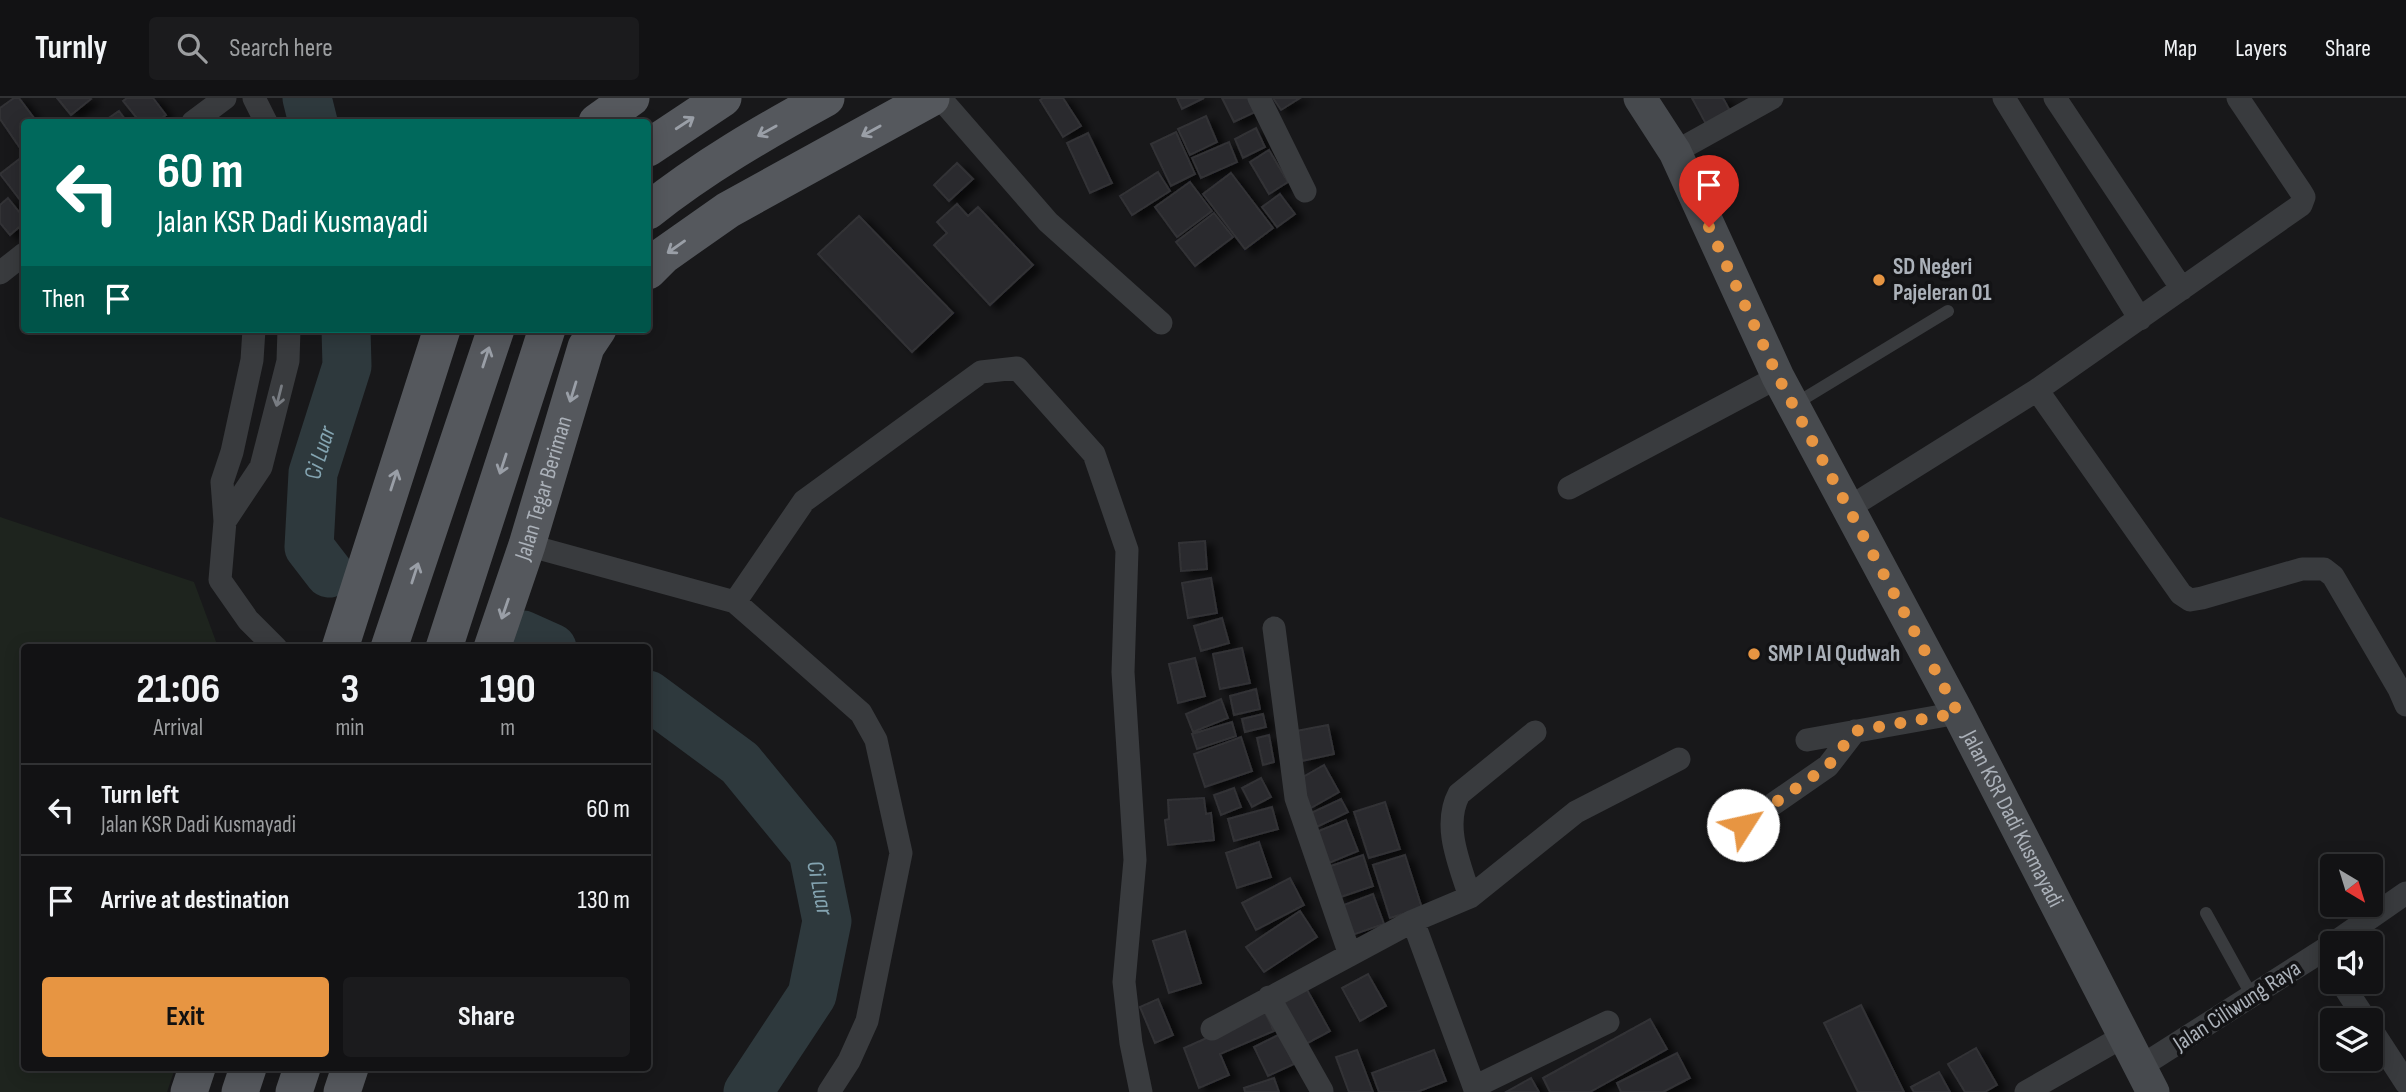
<!DOCTYPE html>
<html lang="en">
<head>
<meta charset="utf-8">
<style>
  body { margin:0; font-family:"Sofia Sans Condensed",sans-serif; background:#1b1b1d; color:#f1f3f6; height:100vh; display:flex; flex-direction:column; font-size:26px; white-space:nowrap }
  * { box-sizing:border-box; margin:0 }
  p { font-size:23px; color:#9c9ea0 }
  .icon { flex:none; width:38px; height:38px; fill:none; stroke:currentColor; stroke-width:2; stroke-linecap:round; stroke-linejoin:round }
  .map { position:relative; flex:1; overflow:hidden }
  .panel { position:absolute; left:21px; top:546px; width:630px; height:427px; display:flex; flex-direction:column; background:#121214; border-radius:7px; box-shadow:0 4px 18px #0003,0 0 0 2px #313234 }
  .panel>* { flex:none }
  .banner { position:absolute; left:21px; top:21px; width:630px; height:214px; border-radius:7px; box-shadow:0 4px 18px #0003,0 0 0 2px #313234; background:#00695c; color:#fff; overflow:hidden }
  .needle { width:46px; rotate:142deg }
  .controls { position:absolute; left:2320px; top:756px; display:grid; gap:14px }
  .controls a { display:grid; place-items:center; width:63px; height:63px; border-radius:7px; background:#121214; box-shadow:0 4px 18px #0003,0 0 0 2px #313234; font-size:35px }
  .pin { position:absolute; display:grid; place-items:center; width:60px; height:60px; color:#fff; margin:-72px -30px; border-radius:50% 50% 50% 0; rotate:-45deg; box-shadow:0 0 7px #0007 }
  .pin .icon { rotate:45deg }
  .me { position:absolute; width:77px; margin:-38px; rotate:55deg; stroke-linejoin:round; filter:drop-shadow(0 0 5px #0008) }
  .turn { display:flex; align-items:center; gap:24px; height:147px; padding:0 21px; font-size:32px }
  .turn .icon { width:91px; height:91px; stroke-width:2.5 }
  .turn b { display:block; font-size:49px; line-height:60px }
  .then { display:flex; align-items:center; height:66px; padding:0 21px; background:#0003; gap:14px; font-size:26px }
  .eta { display:flex; justify-content:space-evenly; align-items:center; height:119px; text-align:center }
  .eta b { font-size:42px; font-weight:700; line-height:49px }
  .primary-button { display:flex; gap:14px; margin-top:auto; padding:14px 21px }
  .primary-button a { flex:1; height:80px; border-radius:7px; background:#e79542; color:#111; font-size:28px; font-weight:700; line-height:80px; text-align:center }
  .primary-button a+a { background:#1b1b1d; color:#f1f3f6 }
  ul { padding:0; list-style:none }
  li { display:flex; align-items:center; gap:21px; height:91px; padding:0 21px; border-top:2px solid #313234 }
  li div { flex:1 }
  li b { display:block; font-size:26px }
  li em { font-style:normal }
  header { display:flex; align-items:center; gap:42px; box-sizing:border-box; height:98px; padding:0 35px; background:#121214; border-bottom:2px solid #313234 }
  header strong { font-size:33px }
  nav { display:flex; gap:38px; margin-inline-start:auto; font-size:24px }
  .search { width:490px; height:63px; background:#1b1b1d; display:flex; align-items:center; gap:18px; box-sizing:border-box; padding:0 24px; border-radius:7px; color:#9c9ea0; font-size:26px }
  .map>svg:first-child { display:block }
  .green { fill:#1e241e }
  .lines { fill:none; stroke-linecap:round; stroke-linejoin:round }
  .river { stroke:#2e393d; stroke-width:49 }
  .building { fill:#2b2b2e; stroke:#323236; stroke-width:2; filter:url(#shadow) }
  .service { stroke:#393b3e; stroke-width:12 }
  .minor { stroke:#393b3e; stroke-width:23 }
  .secondary { stroke:#474a4e; stroke-width:33 }
  .primary { stroke:#55585d; stroke-width:37 }
  .oneway { stroke:#9a9fa7 }
  .oneway2 { stroke:#787c82 }
  .route { stroke:#e79542; stroke-width:12; stroke-dasharray:0 21.6 }
  .poi-dot { fill:#e79542; stroke:#131315; stroke-width:2.5 }
  .labels { text-anchor:middle; dominant-baseline:central; stroke-width:7; stroke-linejoin:round; paint-order:stroke }
  .poi-label { font-size:23px; font-weight:bold; fill:#abb1b9; stroke:#131315; text-anchor:start }
  .street-label { font-size:23px; fill:#abb1b9; stroke:#131315 }
  .water-label { font-size:24px; font-style:italic; fill:#84a4b1; stroke:#131315 }
</style>
</head>
<body>
<header>
<strong>Turnly</strong>
<div class="search"><svg class="icon" aria-label="search" viewBox="0 0 24 24"><circle cx="10" cy="10" r="6"/><path d="M15 15l6 6"/></svg>Search here</div>
<nav><a>Map</a><a>Layers</a><a>Share</a></nav>
</header>
<div class="map">
<svg width="2406" height="994" viewBox="0 0 2406 994">
  <defs>
    <filter id="shadow"><feDropShadow dx="8" dy="4.5" stdDeviation="3.5" flood-color="#0009"/></filter>
  </defs>
  <rect width="100%" height="100%" fill="#18181a"/>
  <!-- green -->
  <path class="green" d="M 0,419 L 194,484 L 218,549 L 24,550 L 24,970 L 175,970 L 167,994 L 0,994 Z"/>
  <g class="lines">
    <!-- river -->
    <g class="river">
      <path d="M 307,0 L 313,24"/>
      <path id="s1" d="M 329,475 L 309,449 L 313,375 L 347,268 L 346,231"/>
      <path d="M 523,537 L 552,550"/>
      <path id="s2" d="M 648,597 L 740,665 L 813,754 L 827,823 L 812,897 L 748,994"/>
    </g>
  </g>
  <!-- building -->
  <path class="building" d="M 14,0 L 19,0 L 37,24 L 24,24 L 24,47 L 20,50 L 0,21 L 0,10 Z
    M 57,0 L 90,0 L 91,1 L 71,17 Z
    M 127,0 L 153,0 L 166,17 L 156,24 L 140,24 L 123,3 Z
    M 1043,0 L 1063,0 L 1081,28 L 1063,39 L 1040,2 Z
    M 1177,0 L 1204,0 L 1182,11 Z
    M 1222,0 L 1248,0 L 1255,14 L 1234,24 Z
    M 1273,0 L 1300,0 L 1281,12 Z
    M 1692,0 L 1723,0 L 1730,13 L 1706,26 Z
    M 119,13 L 127,24 L 103,24 Z
    M 1206,18 L 1217,44 L 1190,57 L 1178,31 Z
    M 1256,30 L 1265,49 L 1243,60 L 1235,41 Z
    M 1176,34 L 1195,76 L 1171,88 L 1151,46 Z
    M 1088,35 L 1112,85 L 1090,95 L 1067,45 Z
    M 1229,44 L 1237,64 L 1201,80 L 1192,60 Z
    M 1269,52 L 1288,84 L 1269,96 L 1250,64 Z
    M 22,59 L 24,62 L 24,107 L 0,76 Z
    M 957,65 L 973,81 L 949,103 L 934,87 Z
    M 1158,74 L 1170,93 L 1132,117 L 1120,98 Z
    M 1231,75 L 1273,130 L 1245,151 L 1203,96 Z
    M 1190,84 L 1212,113 L 1177,139 L 1155,109 Z
    M 1280,96 L 1295,116 L 1277,129 L 1262,109 Z
    M 8,100 L 24,120 L 24,125 L 10,137 L 0,125 L 0,107 Z
    M 957,106 L 968,118 L 978,109 L 1033,167 L 990,207 L 934,147 L 947,135 L 937,124 Z
    M 1214,115 L 1233,139 L 1195,168 L 1176,144 Z
    M 859,118 L 953,215 L 912,254 L 818,156 Z
    M 1205,443 L 1207,471 L 1181,473 L 1179,445 Z
    M 1211,480 L 1217,515 L 1188,520 L 1182,485 Z
    M 1222,520 L 1229,545 L 1201,553 L 1194,528 Z
    M 1242,550 L 1250,585 L 1220,591 L 1213,556 Z
    M 1195,560 L 1205,598 L 1178,605 L 1169,566 Z
    M 1256,591 L 1260,611 L 1234,617 L 1230,598 Z
    M 1221,601 L 1228,620 L 1193,634 L 1186,616 Z
    M 1263,616 L 1266,629 L 1245,634 L 1242,621 Z
    M 1232,624 L 1236,638 L 1197,651 L 1192,636 Z
    M 1328,627 L 1334,656 L 1302,663 L 1296,633 Z
    M 1269,637 L 1274,664 L 1263,667 L 1257,640 Z
    M 1241,639 L 1252,673 L 1205,689 L 1194,656 Z
    M 1324,667 L 1339,694 L 1311,710 L 1296,683 Z
    M 1261,680 L 1271,699 L 1252,709 L 1242,690 Z
    M 1234,690 L 1241,709 L 1221,717 L 1214,697 Z
    M 1204,700 L 1206,716 L 1211,715 L 1214,742 L 1168,747 L 1165,722 L 1169,721 L 1168,702 Z
    M 1341,701 L 1348,714 L 1317,729 L 1311,715 Z
    M 1385,704 L 1400,751 L 1369,760 L 1354,714 Z
    M 1272,709 L 1278,731 L 1234,743 L 1228,721 Z
    M 1346,722 L 1358,753 L 1329,765 L 1316,734 Z
    M 1259,744 L 1271,779 L 1237,790 L 1226,755 Z
    M 1363,757 L 1373,788 L 1338,800 L 1328,769 Z
    M 1405,757 L 1422,810 L 1390,820 L 1373,767 Z
    M 1290,780 L 1304,807 L 1256,832 L 1242,805 Z
    M 1373,796 L 1384,826 L 1352,837 L 1341,808 Z
    M 1300,813 L 1317,839 L 1264,874 L 1246,849 Z
    M 1185,833 L 1201,885 L 1169,895 L 1153,843 Z
    M 1368,876 L 1386,908 L 1360,923 L 1342,890 Z
    M 1306,890 L 1330,933 L 1306,946 L 1283,903 Z
    M 1158,901 L 1173,937 L 1155,945 L 1140,909 Z
    M 1861,907 L 1904,994 L 1858,994 L 1824,925 Z
    M 1265,914 L 1274,933 L 1220,956 L 1229,977 L 1199,990 L 1184,950 Z
    M 1650,921 L 1667,951 L 1590,994 L 1550,994 L 1543,980 Z
    M 1280,936 L 1294,966 L 1268,978 L 1254,949 Z
    M 1976,950 L 1997,987 L 1985,994 L 1965,994 L 1948,966 Z
    M 1357,952 L 1373,994 L 1349,994 L 1336,959 Z
    M 1434,952 L 1446,983 L 1417,994 L 1379,994 L 1372,975 Z
    M 1677,955 L 1690,980 L 1663,994 L 1621,994 L 1617,985 Z
    M 1939,974 L 1950,994 L 1914,994 L 1911,989 Z
    M 1274,980 L 1279,994 L 1245,994 L 1244,990 Z
    M 1531,980 L 1539,994 L 1506,994 Z"/>
  <g class="lines">
    <!-- service -->
    <path class="service" d="M 1795,306 L 1948,213
      M 2206,815 L 2252,898"/>
    <!-- minor -->
    <path class="minor" d="M 254,0 L 266,24
      M 940,0 L 1048,124 L 1161,225
      M 1259,0 L 1305,93
      M 2004,0 L 2140,221
      M 2055,0 L 2182,191
      M 193,24 L 225,0
      M 1675,54 L 1772,0
      M 0,175 L 24,156
      M 254,231 L 252,262 L 232,354 L 222,384 L 225,423 L 220,482 L 248,522 L 276,550
      M 2037,292 L 2181,496 L 2190,502 L 2202,500 L 2302,471 L 2324,471 L 2333,478 L 2399,591 L 2406,607
      M 1569,390 L 1778,279
      M 1847,411 L 2037,292 L 2301,107 L 2304,99 L 2301,94 L 2238,0
      M 225,423 L 261,369 L 288,263 L 289,231
      M 527,447 L 735,504 L 804,403 L 981,274 L 1017,270 L 1094,356 L 1127,452 L 1123,574 L 1135,762 L 1124,884 L 1131,945 L 1141,994
      M 735,504 L 861,615 L 876,642 L 901,755 L 867,923 L 849,963 L 829,994
      M 1274,530 L 1296,700 L 1350,857
      M 1807,642 L 1958,615
      M 1743,727 L 1828,668 L 1855,633
      M 1470,799 C 1460,767 1442,728 1459,696 L 1535,634
      M 1413,823 L 1476,994
      M 2334,845 L 2406,795
      M 2341,884 L 2366,922
      M 1269,899 L 1322,993
      M 1212,931 L 1413,823 L 1470,799 L 1576,714 L 1679,661
      M 2371,931 L 2406,985
      M 2140,969 L 2333,846
      M 1474,989 L 1608,924
      M 2026,994 L 2124,938"/>
    <!-- secondary -->
    <path class="secondary" id="s3" d="M 1640,0 L 1675,54 L 1778,279 L 1958,615 L 2153,994"/>
    <!-- primary -->
    <g class="primary">
      <path d="M 597,24 L 631,0"/>
      <path d="M 648,50 L 723,0"/>
      <path d="M 648,113 C 703,69 764,34 826,0"/>
      <path d="M 648,173 L 664,157 L 728,112 L 931,0"/>
      <path d="M 340,550 L 442,231"/>
      <path d="M 389,550 L 496,231"/>
      <path d="M 444,550 L 547,231"/>
      <path id="s4" d="M 492,550 L 527,447 L 586,249 L 598,231"/>
      <path d="M 189,994 L 197,970"/>
      <path d="M 240,994 L 248,970"/>
      <path d="M 294,994 L 302,970"/>
      <path d="M 342,994 L 350,970"/>
    </g>
  </g>
  <!-- one-way arrows -->
  <defs><path id="oneway-shaft" d="M-6 0H5M1.5-3L5.5 0L1.5 3" fill="none" stroke-width="1.6" stroke-linecap="round" stroke-linejoin="round" transform="scale(1.75)"/></defs>
  <g class="oneway">
    <use href="#oneway-shaft" transform="translate(685 25) rotate(-33)"/>
    <use href="#oneway-shaft" transform="translate(767 33) rotate(151)"/>
    <use href="#oneway-shaft" transform="translate(871 33) rotate(151)"/>
    <use href="#oneway-shaft" transform="translate(676 149) rotate(145)"/>
    <use href="#oneway-shaft" transform="translate(486 259) rotate(-72)"/>
    <use href="#oneway-shaft" transform="translate(573 294) rotate(107)"/>
    <use href="#oneway-shaft" transform="translate(503 366) rotate(108)"/>
    <use href="#oneway-shaft" transform="translate(394 382) rotate(-72)"/>
    <use href="#oneway-shaft" transform="translate(415 475) rotate(-72)"/>
    <use href="#oneway-shaft" transform="translate(505 511) rotate(109)"/>
  </g>
  <use class="oneway2" href="#oneway-shaft" transform="translate(279 298) rotate(104)"/>
  <g class="lines">
    <!-- route -->
    <path class="route" d="M 1709,129 L 1778,279 L 1958,615 L 1855,633 L 1828,668 L 1743,727"/>
  </g>
  <!-- markers -->
  <g class="poi-dot">
    <circle cx="1879" cy="182" r="7"/>
    <circle cx="1754" cy="556" r="7"/>
  </g>
  <g class="labels">
    <!-- poi labels -->
    <g class="poi-label">
      <text x="1893" y="169">SD Negeri<tspan x="1893" dy="26">Pajeleran 01</tspan></text>
      <text x="1768" y="556">SMP I Al Qudwah</text>
    </g>
    <!-- street labels -->
    <g class="street-label">
      <text stroke="none"><textPath href="#s4" startOffset="168">Jalan Tegar Beriman</textPath></text>
      <text stroke="none"><textPath href="#s3" startOffset="812">Jalan KSR Dadi Kusmayadi</textPath></text>
      <text transform="translate(2237 908) rotate(-33)">Jalan Ciliwung Raya</text>
    </g>
    <!-- water labels -->
    <g class="water-label">
      <text stroke="none"><textPath href="#s1" startOffset="128">Ci Luar</textPath></text>
      <text stroke="none"><textPath href="#s2" startOffset="266">Ci Luar</textPath></text>
    </g>
  </g>
</svg>
<div class="controls">
<a><svg class="needle" viewBox="-14 -14 28 28"><path d="M0-13l5 13h-10z" fill="#e53935"/><path d="M0 13l5-13h-10z" fill="#9c9ea0"/></svg></a>
<a><svg class="icon" aria-label="sound" viewBox="0 0 24 24"><path d="M4 9h4l5-4v14l-5-4H4zM17 9q2 3 0 6"/></svg></a>
<a><svg class="icon" aria-label="layers" viewBox="0 0 24 24"><path d="M12 4l9 5-9 5-9-5zM3 14l9 5 9-5"/></svg></a>
</div>
<div class="pin" style="left:1709px;top:129px;background:#d93025"><svg class="icon" aria-label="arrive" viewBox="0 0 24 24"><path d="M6 21V4h12l-3 4 3 4H6"/></svg></div>
<svg class="me" style="left:1743px;top:727px" viewBox="-20 -20 40 40"><circle r="19" fill="#fff"/><path d="M0-13L10 11 0 6-10 11z" fill="#e79542"/></svg>
<div class="banner">
<div class="turn"><svg class="icon" aria-label="left" viewBox="0 0 24 24"><path d="M17 20v-9H6M10 6l-5 5 5 5"/></svg><div><b>60 m</b>Jalan KSR Dadi Kusmayadi</div></div>
<div class="then">Then<svg class="icon" aria-label="arrive" viewBox="0 0 24 24"><path d="M6 21V4h12l-3 4 3 4H6"/></svg></div>
</div>
<section class="panel">
<div class="eta">
<div><b>21:06</b><p>Arrival</p></div>
<div><b>3</b><p>min</p></div>
<div><b>190</b><p>m</p></div>
</div>
<ul>
<li><svg class="icon" aria-label="left" viewBox="0 0 24 24"><path d="M17 20v-9H6M10 6l-5 5 5 5"/></svg><div><b>Turn left</b><p>Jalan KSR Dadi Kusmayadi</p></div><em>60 m</em></li>
<li><svg class="icon" aria-label="arrive" viewBox="0 0 24 24"><path d="M6 21V4h12l-3 4 3 4H6"/></svg><div><b>Arrive at destination</b></div><em>130 m</em></li>
</ul>
<div class="primary-button"><a>Exit</a><a>Share</a></div>
</section>
</div>
</body>
</html>
